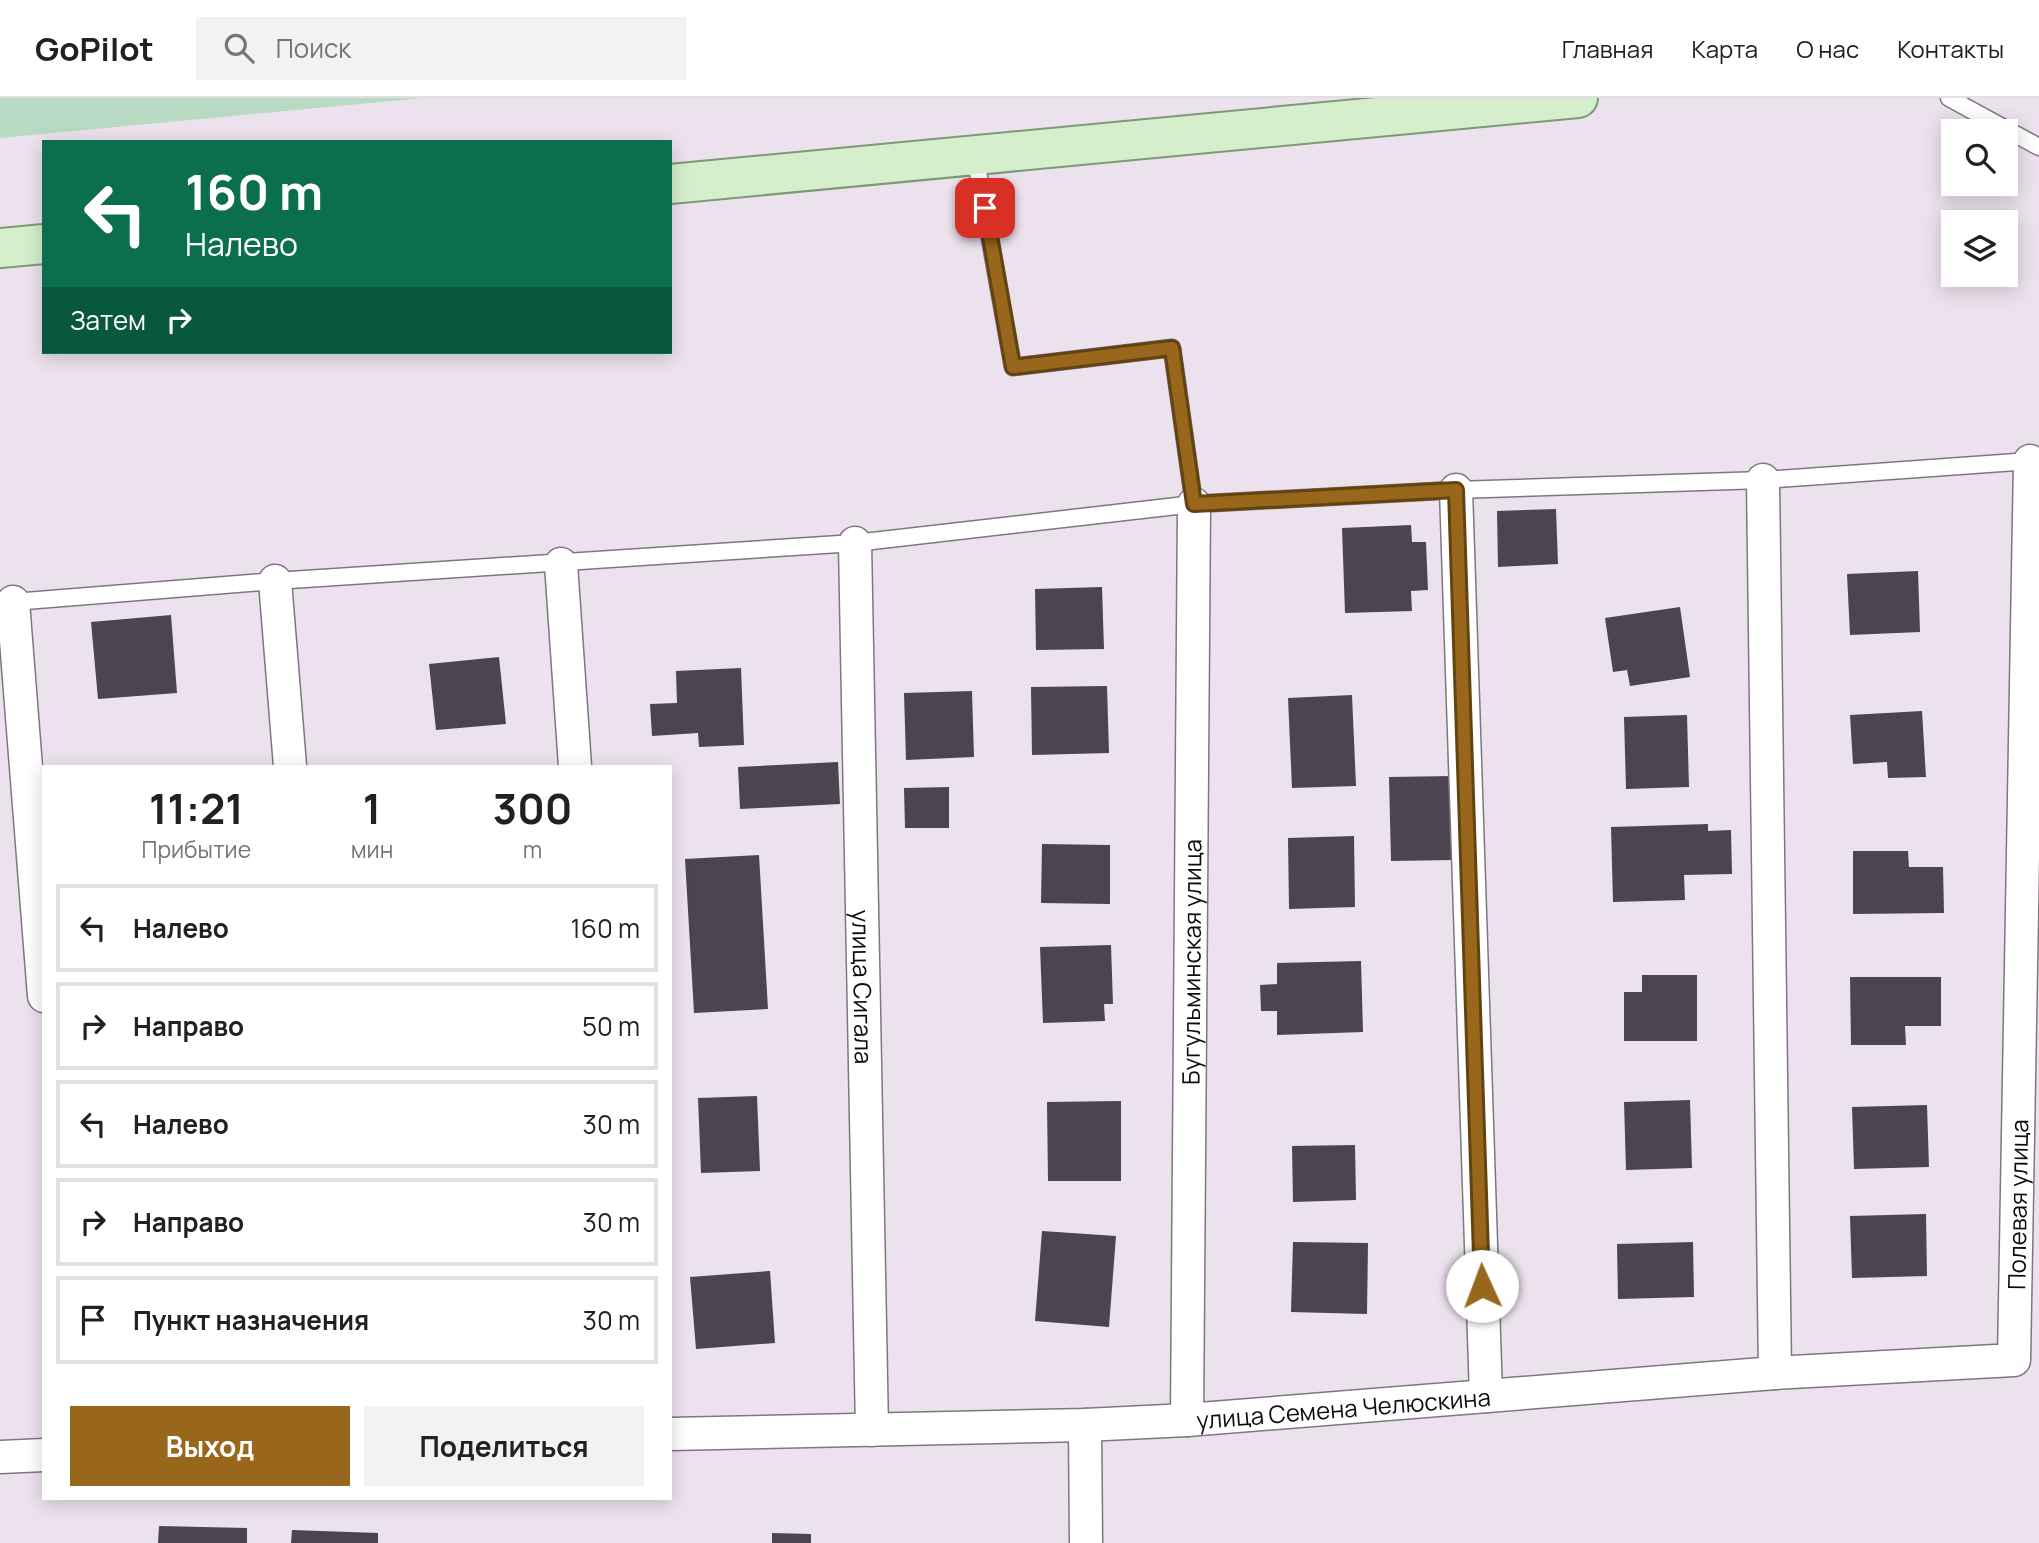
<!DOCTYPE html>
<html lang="ru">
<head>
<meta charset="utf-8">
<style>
  body { margin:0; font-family:Manrope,sans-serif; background:#f2f2f2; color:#202124; height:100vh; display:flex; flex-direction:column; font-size:26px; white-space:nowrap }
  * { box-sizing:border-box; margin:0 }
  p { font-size:23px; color:#757577 }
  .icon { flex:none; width:38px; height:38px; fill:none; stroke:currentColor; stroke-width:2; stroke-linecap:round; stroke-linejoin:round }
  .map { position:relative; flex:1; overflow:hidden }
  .panel { position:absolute; left:42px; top:667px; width:630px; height:735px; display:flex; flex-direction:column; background:#fff; border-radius:0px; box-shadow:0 4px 18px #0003 }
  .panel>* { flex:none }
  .hud { position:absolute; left:42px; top:42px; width:630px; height:214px; border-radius:0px; box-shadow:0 4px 18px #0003; background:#0b6e4f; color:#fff; overflow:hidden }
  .buttons { position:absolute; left:1941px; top:21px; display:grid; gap:14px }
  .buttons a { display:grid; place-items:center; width:77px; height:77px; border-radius:0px; background:#fff; box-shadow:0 4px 18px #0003; font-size:35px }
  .pin { position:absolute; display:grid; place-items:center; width:60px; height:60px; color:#fff; margin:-30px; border-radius:14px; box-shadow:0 4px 10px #0006 }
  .me { position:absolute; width:77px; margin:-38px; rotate:358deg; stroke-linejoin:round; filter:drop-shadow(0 0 5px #0008) }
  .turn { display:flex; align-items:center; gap:24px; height:147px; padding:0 28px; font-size:32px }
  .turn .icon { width:91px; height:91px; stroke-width:2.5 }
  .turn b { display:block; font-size:49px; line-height:60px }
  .then { display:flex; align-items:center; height:66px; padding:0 28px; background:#0003; gap:14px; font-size:26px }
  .eta { display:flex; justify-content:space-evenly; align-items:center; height:119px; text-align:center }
  .eta b { font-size:42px; font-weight:700; line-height:49px }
  .primary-button { display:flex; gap:14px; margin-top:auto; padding:14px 28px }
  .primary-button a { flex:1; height:80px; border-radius:0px; background:#99671b; color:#fff; font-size:28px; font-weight:700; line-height:80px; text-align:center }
  .primary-button a+a { background:#f2f2f2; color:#202124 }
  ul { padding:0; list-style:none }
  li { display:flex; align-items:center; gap:21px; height:88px; margin:0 14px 10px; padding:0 14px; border:4px solid #e0e0e0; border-radius:0px }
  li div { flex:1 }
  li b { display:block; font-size:26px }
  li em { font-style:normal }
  header { display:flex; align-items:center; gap:42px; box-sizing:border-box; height:98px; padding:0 35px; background:#fff; border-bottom:2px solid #e0e0e0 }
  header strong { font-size:33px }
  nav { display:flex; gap:38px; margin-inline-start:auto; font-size:24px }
  .search { width:490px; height:63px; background:#f2f2f2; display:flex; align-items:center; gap:18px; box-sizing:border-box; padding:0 24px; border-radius:0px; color:#757577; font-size:26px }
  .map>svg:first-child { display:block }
  .green { fill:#b8dac2 }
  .building { fill:#4c444e }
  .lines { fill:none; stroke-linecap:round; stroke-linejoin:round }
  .service-casing { stroke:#7f7681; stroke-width:19 }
  .minor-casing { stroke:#7f7681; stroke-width:35 }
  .primary-casing { stroke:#7e9975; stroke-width:42 }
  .service { stroke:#fff; stroke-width:16 }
  .minor { stroke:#fff; stroke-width:32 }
  .primary { stroke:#d5efcd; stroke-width:38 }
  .route-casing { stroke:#634312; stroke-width:18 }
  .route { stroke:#99671b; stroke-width:12 }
  .labels { text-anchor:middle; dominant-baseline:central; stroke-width:7; stroke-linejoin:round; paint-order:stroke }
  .street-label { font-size:24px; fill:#0f0c10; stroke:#faeffb }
</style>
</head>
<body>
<header>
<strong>GoPilot</strong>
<div class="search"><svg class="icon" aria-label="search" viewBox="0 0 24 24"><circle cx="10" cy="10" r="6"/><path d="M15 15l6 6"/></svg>Поиск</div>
<nav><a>Главная</a><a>Карта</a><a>О нас</a><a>Контакты</a></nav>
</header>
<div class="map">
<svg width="2039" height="1445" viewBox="0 0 2039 1445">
  <rect width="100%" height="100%" fill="#ece2ee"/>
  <!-- green -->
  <path class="green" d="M 0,0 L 423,0 L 0,40 Z"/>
  <!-- building -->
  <path class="building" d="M 1556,411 L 1558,466 L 1498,469 L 1497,413 Z
    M 1411,427 L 1412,444 L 1426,444 L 1428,492 L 1411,493 L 1412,513 L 1345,515 L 1342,430 Z
    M 1918,473 L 1920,534 L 1850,537 L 1847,476 Z
    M 1102,489 L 1104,551 L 1036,552 L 1035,491 Z
    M 1680,509 L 1690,579 L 1630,588 L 1627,572 L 1613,574 L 1605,520 Z
    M 171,517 L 177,595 L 98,601 L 91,524 Z
    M 499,559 L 506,626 L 436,632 L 429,566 Z
    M 741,570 L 744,647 L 699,649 L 698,635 L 652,638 L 650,606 L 677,605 L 676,573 Z
    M 1107,588 L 1109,655 L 1032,657 L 1031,589 Z
    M 972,593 L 974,659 L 906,662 L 904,595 Z
    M 1352,597 L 1356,688 L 1292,690 L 1288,600 Z
    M 1922,613 L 1926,679 L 1888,680 L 1887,664 L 1853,666 L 1850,617 Z
    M 1687,617 L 1689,689 L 1626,691 L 1624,619 Z
    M 838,664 L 840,706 L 740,711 L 738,669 Z
    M 1452,678 L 1454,762 L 1391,763 L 1389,679 Z
    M 949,689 L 949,730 L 905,730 L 904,690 Z
    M 1708,726 L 1708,733 L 1731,732 L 1732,776 L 1684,777 L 1685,802 L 1613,804 L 1611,729 Z
    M 1354,738 L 1355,809 L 1289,811 L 1288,740 Z
    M 1042,746 L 1110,747 L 1110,806 L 1041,805 Z
    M 1853,753 L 1908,753 L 1909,769 L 1943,769 L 1944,815 L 1853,816 Z
    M 759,757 L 768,911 L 694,915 L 685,761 Z
    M 1111,847 L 1113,906 L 1104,906 L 1105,923 L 1043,925 L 1040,849 Z
    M 1361,863 L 1363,934 L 1277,937 L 1277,913 L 1261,913 L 1260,887 L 1277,886 L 1277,865 Z
    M 1642,877 L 1697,877 L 1697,943 L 1624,943 L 1624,894 L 1642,894 Z
    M 1850,879 L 1941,879 L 1941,928 L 1905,928 L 1906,947 L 1851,947 Z
    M 757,998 L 760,1073 L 701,1075 L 698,1000 Z
    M 1690,1002 L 1692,1070 L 1626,1072 L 1624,1004 Z
    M 1121,1003 L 1121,1083 L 1048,1083 L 1047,1004 Z
    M 1927,1007 L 1929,1069 L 1854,1071 L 1852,1009 Z
    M 1355,1047 L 1356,1102 L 1293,1104 L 1292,1048 Z
    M 1926,1116 L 1927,1178 L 1852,1180 L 1850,1118 Z
    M 1042,1133 L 1116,1138 L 1109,1229 L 1035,1223 Z
    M 1293,1144 L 1368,1145 L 1367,1216 L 1291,1214 Z
    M 1693,1144 L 1694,1199 L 1618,1201 L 1617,1146 Z
    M 770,1173 L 775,1245 L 696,1251 L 690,1179 Z
    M 159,1428 L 247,1430 L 247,1445 L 158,1445 Z
    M 292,1432 L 378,1435 L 378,1445 L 291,1445 Z
    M 772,1435 L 811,1436 L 811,1445 L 772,1445 Z"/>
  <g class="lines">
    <defs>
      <path id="service" d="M 1949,0 L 2039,49
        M 975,57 L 1013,269 L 1172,250 L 1194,406
        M 13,504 L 275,483 L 855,445 L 1194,406 L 1456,392 L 1763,382 L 2030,363"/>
      <g id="minor">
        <path d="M 1763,382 L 1775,1275"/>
        <path d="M 1456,392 L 1486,1298"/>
        <path id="s1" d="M 855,445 L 872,1332"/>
        <path d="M 561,466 L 575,668"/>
        <path d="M 275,483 L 290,668"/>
        <path d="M 13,504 L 44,898"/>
        <path id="s2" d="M 1187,1322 L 1194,406"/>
        <path d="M 1085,1327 L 1086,1445"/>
        <path id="s3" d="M 670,1336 L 1085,1327 L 1187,1322 L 1775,1275 L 2014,1262 L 2030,363"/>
        <path d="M 0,1359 L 44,1357"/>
      </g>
      <path id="primary" d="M 670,86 L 1578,0
        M 0,150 L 44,146"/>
    </defs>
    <!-- service casing -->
    <use href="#service" class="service-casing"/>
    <!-- minor casing -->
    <use href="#minor" class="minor-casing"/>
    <!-- primary casing -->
    <use href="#primary" class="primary-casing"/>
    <!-- service -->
    <use href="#service" class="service"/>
    <!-- minor -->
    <use href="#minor" class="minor"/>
    <!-- primary -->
    <use href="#primary" class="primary"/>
  </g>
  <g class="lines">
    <defs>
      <path id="route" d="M 985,110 L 1013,269 L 1172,250 L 1194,406 L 1456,392 L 1482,1188"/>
    </defs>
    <!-- route casing -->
    <use href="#route" class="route-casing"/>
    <!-- route -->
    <use href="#route" class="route"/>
  </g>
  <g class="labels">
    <!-- street labels -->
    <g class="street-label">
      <text stroke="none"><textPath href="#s2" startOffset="458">Бугульминская улица</textPath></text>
      <text stroke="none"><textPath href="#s1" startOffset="444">улица Сигала</textPath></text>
      <text stroke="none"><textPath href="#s3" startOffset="1502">Полевая улица</textPath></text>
      <text stroke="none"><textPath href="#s3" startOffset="674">улица Семена Челюскина</textPath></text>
    </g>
  </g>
</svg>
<div class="buttons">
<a><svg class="icon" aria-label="search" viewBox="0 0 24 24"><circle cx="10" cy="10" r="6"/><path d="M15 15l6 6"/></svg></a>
<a><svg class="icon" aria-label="layers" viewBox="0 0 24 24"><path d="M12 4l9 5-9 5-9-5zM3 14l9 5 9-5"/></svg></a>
</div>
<div class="pin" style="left:985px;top:110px;background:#d93025"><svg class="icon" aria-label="arrive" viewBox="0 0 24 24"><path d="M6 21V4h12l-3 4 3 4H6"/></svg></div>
<svg class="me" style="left:1482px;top:1188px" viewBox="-20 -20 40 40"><circle r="19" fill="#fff"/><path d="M0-13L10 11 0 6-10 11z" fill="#99671b"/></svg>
<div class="hud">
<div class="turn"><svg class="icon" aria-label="left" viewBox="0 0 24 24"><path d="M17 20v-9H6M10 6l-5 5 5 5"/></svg><div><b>160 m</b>Налево</div></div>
<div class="then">Затем<svg class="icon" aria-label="right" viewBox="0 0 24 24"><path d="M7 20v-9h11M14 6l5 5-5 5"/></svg></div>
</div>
<section class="panel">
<div class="eta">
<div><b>11:21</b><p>Прибытие</p></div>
<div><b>1</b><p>мин</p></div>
<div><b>300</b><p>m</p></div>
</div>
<ul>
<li><svg class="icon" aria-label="left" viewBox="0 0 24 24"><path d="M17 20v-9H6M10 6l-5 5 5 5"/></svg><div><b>Налево</b></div><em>160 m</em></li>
<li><svg class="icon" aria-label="right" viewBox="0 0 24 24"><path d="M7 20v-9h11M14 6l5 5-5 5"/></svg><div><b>Направо</b></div><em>50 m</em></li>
<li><svg class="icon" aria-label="left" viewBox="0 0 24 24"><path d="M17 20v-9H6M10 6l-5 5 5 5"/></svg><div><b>Налево</b></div><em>30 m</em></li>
<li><svg class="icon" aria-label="right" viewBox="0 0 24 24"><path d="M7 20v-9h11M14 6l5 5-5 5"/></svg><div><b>Направо</b></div><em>30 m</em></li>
<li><svg class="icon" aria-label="arrive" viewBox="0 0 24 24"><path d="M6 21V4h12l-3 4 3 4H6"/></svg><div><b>Пункт назначения</b></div><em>30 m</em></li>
</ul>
<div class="primary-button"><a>Выход</a><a>Поделиться</a></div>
</section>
</div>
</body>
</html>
